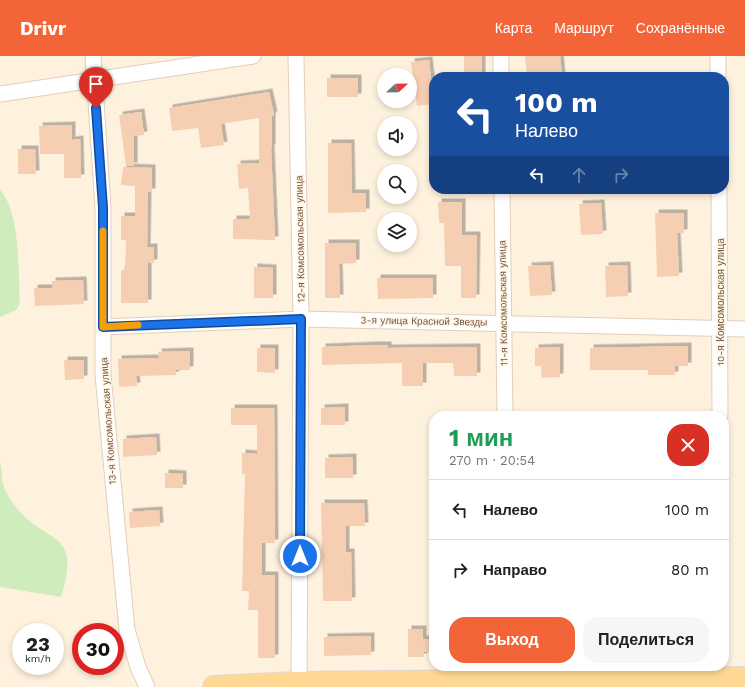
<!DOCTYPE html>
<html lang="ru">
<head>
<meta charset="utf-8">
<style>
  body { margin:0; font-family:"Work Sans",sans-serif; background:#f6f6f6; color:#202124; height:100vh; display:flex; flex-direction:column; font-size:15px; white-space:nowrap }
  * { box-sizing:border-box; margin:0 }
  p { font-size:13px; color:#757577 }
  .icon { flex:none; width:22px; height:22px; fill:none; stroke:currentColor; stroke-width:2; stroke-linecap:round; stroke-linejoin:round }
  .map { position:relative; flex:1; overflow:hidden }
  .panel { position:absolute; left:429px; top:355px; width:300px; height:260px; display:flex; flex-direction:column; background:#fff; border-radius:16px; box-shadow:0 2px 6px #0003 }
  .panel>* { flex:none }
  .hud { position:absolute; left:429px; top:16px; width:300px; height:122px; border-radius:16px; box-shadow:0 2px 6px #0003; background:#1a4fa0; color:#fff; overflow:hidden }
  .needle { width:26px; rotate:68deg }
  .buttons { position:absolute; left:377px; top:12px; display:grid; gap:8px }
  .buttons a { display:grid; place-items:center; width:40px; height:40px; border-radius:50%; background:#fff; box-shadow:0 2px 6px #0003; font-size:20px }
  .speed { position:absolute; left:12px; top:567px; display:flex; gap:8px; font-size:20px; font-weight:700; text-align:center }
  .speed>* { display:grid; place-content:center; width:52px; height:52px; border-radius:50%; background:#fff; box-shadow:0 2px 6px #0003; line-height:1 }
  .speed small { font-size:10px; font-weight:400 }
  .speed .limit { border:6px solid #d22; background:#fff; color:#111 }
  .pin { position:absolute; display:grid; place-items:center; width:34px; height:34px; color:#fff; margin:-41px -17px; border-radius:50% 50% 50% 0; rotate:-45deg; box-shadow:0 0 4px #0007 }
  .pin .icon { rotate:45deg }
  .me { position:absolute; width:44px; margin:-22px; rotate:0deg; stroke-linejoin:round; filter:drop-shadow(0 0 3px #0008) }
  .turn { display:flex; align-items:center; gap:14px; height:84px; padding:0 20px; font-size:18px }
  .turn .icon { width:52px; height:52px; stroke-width:2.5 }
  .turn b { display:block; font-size:28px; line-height:34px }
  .lanes { display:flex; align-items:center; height:38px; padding:0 20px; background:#0003; justify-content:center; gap:20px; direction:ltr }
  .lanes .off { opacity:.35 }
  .round { display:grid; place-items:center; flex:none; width:42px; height:42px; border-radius:16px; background:#f6f6f6 }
  .overview { display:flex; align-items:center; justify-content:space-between; height:68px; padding:0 20px }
  h1 { font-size:24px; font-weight:700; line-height:30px; color:#1e9e55 }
  .cta { display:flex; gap:8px; margin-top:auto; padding:8px 20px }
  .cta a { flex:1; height:46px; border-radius:16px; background:#f36538; color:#fff; font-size:16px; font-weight:700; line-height:46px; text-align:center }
  .cta a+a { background:#f6f6f6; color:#202124 }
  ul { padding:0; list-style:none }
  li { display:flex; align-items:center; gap:12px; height:60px; padding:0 20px; border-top:1px solid #e0e0e0 }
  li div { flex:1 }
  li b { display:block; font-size:15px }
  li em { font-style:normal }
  header { display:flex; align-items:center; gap:24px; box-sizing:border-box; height:56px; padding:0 20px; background:#f36538; color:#fff }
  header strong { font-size:19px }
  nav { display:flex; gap:22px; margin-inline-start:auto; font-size:14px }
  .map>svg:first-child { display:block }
  .green { fill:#cfecbc }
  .building { fill:#f6cfb3; filter:url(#shadow) }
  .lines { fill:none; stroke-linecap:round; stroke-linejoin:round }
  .street-casing { stroke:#e2ceba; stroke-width:17 }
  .primary-casing { stroke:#ded7d2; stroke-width:24 }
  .street { stroke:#fff; stroke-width:15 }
  .primary { stroke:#ffd994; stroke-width:22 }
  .route-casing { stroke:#114b97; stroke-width:10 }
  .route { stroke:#1a73e8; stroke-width:7 }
  .slow { stroke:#f59e0b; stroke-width:7 }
  .labels { text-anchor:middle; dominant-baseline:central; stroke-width:3; stroke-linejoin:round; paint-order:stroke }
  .street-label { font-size:10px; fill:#755744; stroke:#fff6e6 }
</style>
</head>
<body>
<header>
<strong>Drivr</strong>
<nav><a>Карта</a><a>Маршрут</a><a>Сохранённые</a></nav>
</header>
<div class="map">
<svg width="745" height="631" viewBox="0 0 745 631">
  <defs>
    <filter id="shadow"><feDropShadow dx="3.5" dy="-3.5" stdDeviation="0" flood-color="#0004"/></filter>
  </defs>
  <rect width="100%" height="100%" fill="#fef2de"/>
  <!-- green -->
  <path class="green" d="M 0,134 C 21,156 18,218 20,248 L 16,254 L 0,261 Z
    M 0,407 C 3,414 1,421 3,428 C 5,434 9,442 13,447 C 44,491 83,470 61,541 L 0,531 Z"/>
  <!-- building -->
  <path class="building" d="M 464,0 L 482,0 L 482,21 L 464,21 Z
    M 525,0 L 560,0 L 562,21 L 527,21 Z
    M 429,4 L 434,48 L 417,50 L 411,6 Z
    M 327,22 L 358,22 L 358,41 L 327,41 Z
    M 269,36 L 274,59 L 272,60 L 272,92 L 271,92 L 275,184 L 233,183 L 233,163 L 250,163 L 248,132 L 239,133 L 237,108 L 259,107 L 259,62 L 221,68 L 224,89 L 201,92 L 198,72 L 172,75 L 169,52 Z
    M 141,56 L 144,79 L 134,80 L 134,110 L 126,110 L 119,59 Z
    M 72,69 L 72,84 L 80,83 L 81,122 L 64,122 L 64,98 L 40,98 L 39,70 Z
    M 328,87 L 351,87 L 352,137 L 366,137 L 366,156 L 328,157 Z
    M 18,93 L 35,93 L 36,118 L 18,118 Z
    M 123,111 L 152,112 L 152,136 L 148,136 L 147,191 L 154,191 L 154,207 L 148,207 L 148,247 L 121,247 L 121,214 L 125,214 L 126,184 L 121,184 L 121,160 L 135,160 L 135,130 L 121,129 Z
    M 438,146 L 462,146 L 462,179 L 477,179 L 476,242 L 461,242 L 461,210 L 445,210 L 444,167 L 439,167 Z
    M 601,147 L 603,178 L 581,179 L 579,148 Z
    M 655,157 L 684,157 L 684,177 L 677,177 L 679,220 L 657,221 Z
    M 325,187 L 356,187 L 356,207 L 339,208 L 340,242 L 325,242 Z
    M 550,209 L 552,239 L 530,240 L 528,210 Z
    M 627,209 L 628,240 L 606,241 L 605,210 Z
    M 254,211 L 273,212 L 273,242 L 254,242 Z
    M 377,222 L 433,222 L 433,242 L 378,243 Z
    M 83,224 L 84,248 L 35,250 L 34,232 L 52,232 L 52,225 Z
    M 375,289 L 388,289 L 388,292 L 477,291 L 477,320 L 454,320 L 453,307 L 423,307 L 423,330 L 402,330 L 402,307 L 322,309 L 322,291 Z
    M 688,290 L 688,310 L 675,310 L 675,319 L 648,319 L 648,314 L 590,314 L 590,292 Z
    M 560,291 L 560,321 L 542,322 L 541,310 L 535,310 L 535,292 Z
    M 257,292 L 275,292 L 275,317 L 257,316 Z
    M 190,295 L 190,314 L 175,314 L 176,319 L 136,320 L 137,330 L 119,331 L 118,303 L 159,302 L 158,296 Z
    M 64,304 L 84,304 L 84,323 L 65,324 Z
    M 345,351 L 345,369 L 321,369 L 321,352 Z
    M 231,352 L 274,352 L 275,487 L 262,487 L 262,519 L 275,519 L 275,602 L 258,602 L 258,554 L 248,554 L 249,535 L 242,535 L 245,418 L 242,418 L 242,397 L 257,398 L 257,369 L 231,369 Z
    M 156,381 L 157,399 L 123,401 L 123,383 Z
    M 353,401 L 353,422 L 325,422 L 325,402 Z
    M 165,417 L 183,418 L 183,432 L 165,432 Z
    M 321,447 L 364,447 L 365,470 L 346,470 L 346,496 L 351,496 L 352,545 L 323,545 Z
    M 159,454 L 160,470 L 130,472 L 129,456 Z
    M 408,573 L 423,573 L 423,583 L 434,583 L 434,596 L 423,596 L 424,601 L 408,601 Z
    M 371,580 L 371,599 L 324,600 L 324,581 Z"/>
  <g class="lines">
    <defs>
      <path id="street" d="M 93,0 L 103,152 L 103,319 L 127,574 L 138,611 L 147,631
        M 296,0 L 301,263 L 299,631
        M 501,0 L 501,21
        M 718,0 L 718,21
        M 0,38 L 253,0
        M 502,133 L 505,360
        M 719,133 L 720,360
        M 103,271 L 301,263 L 745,273"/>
      <path id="primary" d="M 214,631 L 299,627 L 745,622"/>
    </defs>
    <!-- street casing -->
    <use href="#street" class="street-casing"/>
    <!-- primary casing -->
    <use href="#primary" class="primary-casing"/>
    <!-- street -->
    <use href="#street" class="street"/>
    <!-- primary -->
    <use href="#primary" class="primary"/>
  </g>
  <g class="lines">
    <defs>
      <path id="route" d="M 96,52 L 103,152 L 103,271 L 301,263 L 300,500"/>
    </defs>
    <!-- route casing -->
    <use href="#route" class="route-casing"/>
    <!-- route -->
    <use href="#route" class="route"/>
    <!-- slow -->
    <path class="slow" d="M 103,175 L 103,271 L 138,269"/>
  </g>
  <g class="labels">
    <!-- street labels -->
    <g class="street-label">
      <text transform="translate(300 183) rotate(-91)">12-я Комсомольская улица</text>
      <text transform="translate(720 246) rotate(-90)">10-я Комсомольская улица</text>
      <text transform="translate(503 247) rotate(-91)">11-я Комсомольская улица</text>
      <text transform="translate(424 265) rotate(1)">3-я улица Красной Звезды</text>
      <text transform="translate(108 365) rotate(-94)">13-я Комсомольская улица</text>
    </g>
  </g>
</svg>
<div class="buttons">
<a><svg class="needle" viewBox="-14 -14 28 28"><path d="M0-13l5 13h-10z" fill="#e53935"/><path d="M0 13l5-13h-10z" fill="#757577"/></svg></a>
<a><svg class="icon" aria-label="sound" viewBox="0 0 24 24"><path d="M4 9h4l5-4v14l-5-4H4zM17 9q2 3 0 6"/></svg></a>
<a><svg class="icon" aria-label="search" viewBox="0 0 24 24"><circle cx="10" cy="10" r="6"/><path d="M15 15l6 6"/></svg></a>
<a><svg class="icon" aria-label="layers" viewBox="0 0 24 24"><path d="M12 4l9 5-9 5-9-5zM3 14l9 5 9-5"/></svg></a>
</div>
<div class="speed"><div>23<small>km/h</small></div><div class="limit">30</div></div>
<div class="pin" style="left:96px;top:52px;background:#d93025"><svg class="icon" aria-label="arrive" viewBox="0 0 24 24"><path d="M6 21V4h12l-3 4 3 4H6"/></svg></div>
<svg class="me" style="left:300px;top:500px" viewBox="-20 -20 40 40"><circle r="17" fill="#1a73e8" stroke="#fff" stroke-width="3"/><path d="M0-11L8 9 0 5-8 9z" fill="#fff"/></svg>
<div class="hud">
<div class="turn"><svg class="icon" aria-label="left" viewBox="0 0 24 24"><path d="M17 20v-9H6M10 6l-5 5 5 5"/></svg><div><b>100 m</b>Налево</div></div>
<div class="lanes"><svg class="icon" aria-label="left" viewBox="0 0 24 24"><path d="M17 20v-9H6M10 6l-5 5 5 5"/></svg><svg class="icon off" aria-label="ahead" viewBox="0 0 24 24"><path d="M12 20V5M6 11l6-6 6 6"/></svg><svg class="icon off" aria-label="right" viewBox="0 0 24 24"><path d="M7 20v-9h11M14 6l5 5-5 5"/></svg></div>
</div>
<section class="panel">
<div class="overview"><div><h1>1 мин</h1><p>270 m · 20:54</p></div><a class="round" style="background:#d93025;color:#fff"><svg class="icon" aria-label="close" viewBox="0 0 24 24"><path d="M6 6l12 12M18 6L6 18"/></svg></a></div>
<ul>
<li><svg class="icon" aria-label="left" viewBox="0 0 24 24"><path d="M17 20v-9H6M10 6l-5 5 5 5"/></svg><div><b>Налево</b></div><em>100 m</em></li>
<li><svg class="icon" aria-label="right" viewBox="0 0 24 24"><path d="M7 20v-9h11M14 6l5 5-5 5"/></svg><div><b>Направо</b></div><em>80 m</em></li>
</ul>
<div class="cta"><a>Выход</a><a>Поделиться</a></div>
</section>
</div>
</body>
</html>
